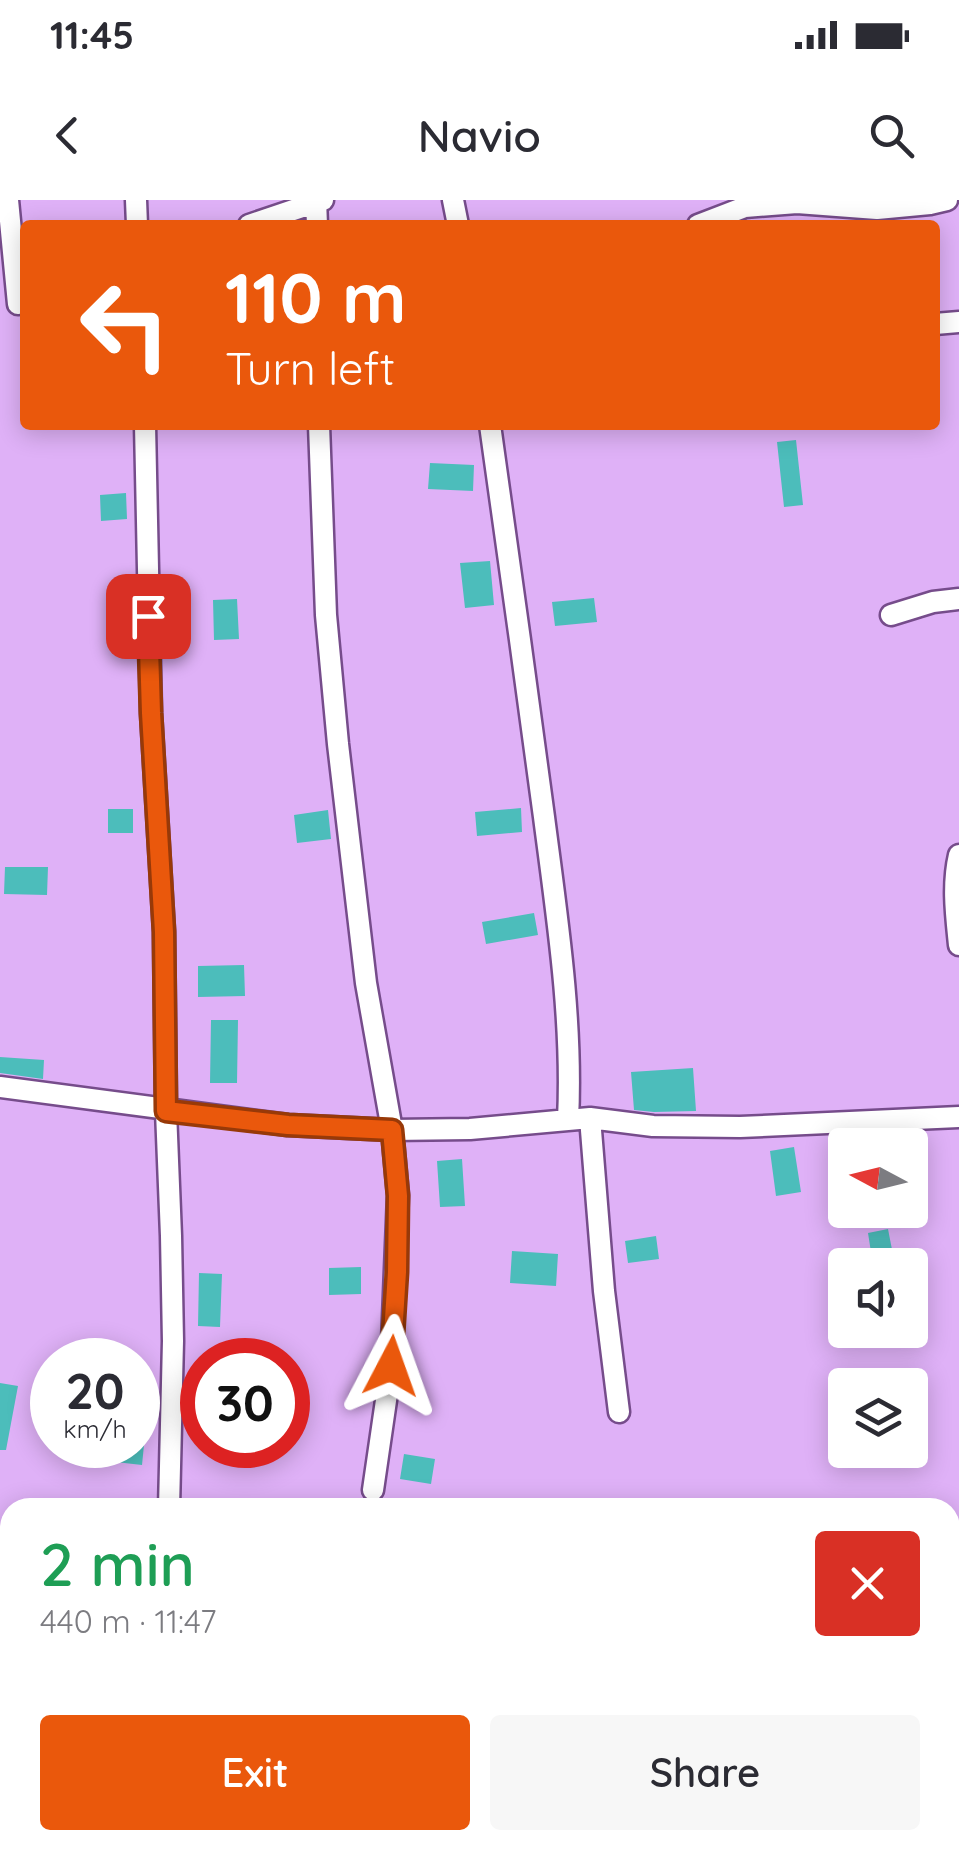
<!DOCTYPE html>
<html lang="en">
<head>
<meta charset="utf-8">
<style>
  body { margin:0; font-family:Quicksand,sans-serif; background:#f7f7f7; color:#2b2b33; height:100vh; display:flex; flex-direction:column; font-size:38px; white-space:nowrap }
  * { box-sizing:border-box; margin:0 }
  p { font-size:32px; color:#7c7c81 }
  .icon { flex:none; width:55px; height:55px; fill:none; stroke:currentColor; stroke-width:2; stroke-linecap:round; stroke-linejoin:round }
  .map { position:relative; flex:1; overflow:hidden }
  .panel { position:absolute; left:0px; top:1298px; width:960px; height:352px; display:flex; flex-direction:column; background:#fff; border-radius:30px 30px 0 0; box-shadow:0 5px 25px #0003 }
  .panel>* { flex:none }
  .guide { position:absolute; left:20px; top:20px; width:920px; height:210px; border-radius:10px; box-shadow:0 5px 25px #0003; background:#ea580c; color:#fff; overflow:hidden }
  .needle { width:65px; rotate:277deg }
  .buttons { position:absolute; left:828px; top:928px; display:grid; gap:20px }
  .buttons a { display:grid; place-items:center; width:100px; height:100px; border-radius:10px; background:#fff; box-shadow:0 5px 25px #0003; font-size:50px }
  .speed { position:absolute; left:30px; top:1138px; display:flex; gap:20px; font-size:50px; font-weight:700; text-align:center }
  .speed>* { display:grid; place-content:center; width:130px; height:130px; border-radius:50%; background:#fff; box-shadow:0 5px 25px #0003; line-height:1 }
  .speed small { font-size:25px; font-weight:400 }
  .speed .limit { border:15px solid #d22; background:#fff; color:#111 }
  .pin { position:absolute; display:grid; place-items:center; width:85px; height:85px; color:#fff; margin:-42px; border-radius:20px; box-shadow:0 5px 15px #0006 }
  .me { position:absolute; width:110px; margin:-55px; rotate:4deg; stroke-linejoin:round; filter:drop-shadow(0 0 8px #0008) }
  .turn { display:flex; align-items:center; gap:35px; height:210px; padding:0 40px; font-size:45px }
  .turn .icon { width:130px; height:130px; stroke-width:2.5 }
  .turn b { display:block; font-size:70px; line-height:85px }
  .round { display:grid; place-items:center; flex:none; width:105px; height:105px; border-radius:10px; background:#f7f7f7 }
  .summary { display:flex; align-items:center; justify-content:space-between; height:170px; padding:0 40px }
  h1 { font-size:60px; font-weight:600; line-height:75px; color:#1e9e55 }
  .primary-button { display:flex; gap:20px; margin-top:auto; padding:20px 40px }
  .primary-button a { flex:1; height:115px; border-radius:10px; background:#ea580c; color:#fff; font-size:40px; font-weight:600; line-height:115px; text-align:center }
  .primary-button a+a { background:#f7f7f7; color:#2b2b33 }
  .status { display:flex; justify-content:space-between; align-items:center; height:70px; padding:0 50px; background:#fff; direction:ltr }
  .status svg { height:28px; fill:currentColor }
  header { display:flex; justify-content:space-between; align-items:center; height:130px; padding:0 40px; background:#fff; font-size:45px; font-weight:600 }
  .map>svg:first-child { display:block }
  .building { fill:#4cbdbb }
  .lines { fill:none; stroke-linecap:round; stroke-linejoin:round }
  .minor-casing { stroke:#764c8b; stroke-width:25 }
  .minor { stroke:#fff; stroke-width:20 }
  .route-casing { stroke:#983908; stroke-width:25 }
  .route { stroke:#ea580c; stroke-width:18 }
</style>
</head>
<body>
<div class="status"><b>11:45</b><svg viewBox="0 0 49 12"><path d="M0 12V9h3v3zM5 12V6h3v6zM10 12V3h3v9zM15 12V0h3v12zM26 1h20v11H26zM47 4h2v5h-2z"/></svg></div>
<header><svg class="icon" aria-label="back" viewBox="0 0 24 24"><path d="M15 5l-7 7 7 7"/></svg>Navio<svg class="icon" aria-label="search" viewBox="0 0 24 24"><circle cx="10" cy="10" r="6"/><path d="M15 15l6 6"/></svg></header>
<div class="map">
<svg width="959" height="1649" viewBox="0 0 959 1649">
  <rect width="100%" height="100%" fill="#dfb1f7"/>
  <!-- building -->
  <path class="building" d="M 796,240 L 803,305 L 784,307 L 777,242 Z
    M 430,263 L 474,265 L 473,291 L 428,289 Z
    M 126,293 L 127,319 L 101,321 L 100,295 Z
    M 490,361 L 494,405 L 465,408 L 460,363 Z
    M 594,398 L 597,422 L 555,426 L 552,402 Z
    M 237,399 L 239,439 L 214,440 L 213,400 Z
    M 521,608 L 522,632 L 477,636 L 475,612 Z
    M 108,609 L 133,609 L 133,633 L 108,633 Z
    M 328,610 L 331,639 L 297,643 L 294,615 Z
    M 5,667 L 48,667 L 47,695 L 4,694 Z
    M 534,713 L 538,735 L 486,744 L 482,722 Z
    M 244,765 L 245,796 L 198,797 L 198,766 Z
    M 211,820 L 238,820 L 237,883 L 210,883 Z
    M 0,857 L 44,860 L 43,879 L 0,873 Z
    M 693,868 L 696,911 L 654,912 L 634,910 L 631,872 Z
    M 794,947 L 801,992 L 776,996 L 770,951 Z
    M 462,959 L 465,1006 L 440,1007 L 437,961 Z
    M 888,1029 L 895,1065 L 873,1065 L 868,1033 Z
    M 656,1036 L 659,1059 L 628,1063 L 625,1041 Z
    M 512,1051 L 558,1054 L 556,1086 L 510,1083 Z
    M 361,1067 L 361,1094 L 329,1095 L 329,1068 Z
    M 199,1073 L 222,1074 L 220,1127 L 198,1126 Z
    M 0,1183 L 18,1186 L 6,1250 L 0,1250 Z
    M 100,1245 L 144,1245 L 142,1265 L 98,1260 Z
    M 404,1254 L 435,1259 L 431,1284 L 400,1279 Z"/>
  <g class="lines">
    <defs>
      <path id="minor" d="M 8,0 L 18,104
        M 136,0 L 137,25
        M 316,0 L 317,25
        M 453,0 L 458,25
        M 249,25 L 323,0
        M 698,25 L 745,7 L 797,3 L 877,9 L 930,4 L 947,0
        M 935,124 L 959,122
        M 145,225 L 151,513 L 164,731 L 166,911 L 171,1036 L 173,1141 L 169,1308
        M 319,225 L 326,415 L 338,544 L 366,783 L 392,930 L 398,995 L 391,1166 L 373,1290
        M 490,225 C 508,356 527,486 544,617 C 557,717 573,820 568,920
        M 891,415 L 933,402 L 959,399
        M 959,655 C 952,685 956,715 959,745
        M 0,887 L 288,925 L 392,930 L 470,929 L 590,918 L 653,926 L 740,927 L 959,917
        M 590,918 L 604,1091 L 619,1212
        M 950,1415 L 959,1412
        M 950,1574 L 959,1573
        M 653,1640 L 682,1649
        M 88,1649 L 92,1640
        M 724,1649 L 735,1640"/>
    </defs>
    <!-- minor casing -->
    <use href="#minor" class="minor-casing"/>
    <!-- minor -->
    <use href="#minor" class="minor"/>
  </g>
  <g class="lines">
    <defs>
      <path id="route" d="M 148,416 L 151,513 L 164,732 L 166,911 L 288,925 L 392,930 L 398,996 L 397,1072 L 391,1166"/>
    </defs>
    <!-- route casing -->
    <use href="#route" class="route-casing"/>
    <!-- route -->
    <use href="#route" class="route"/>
  </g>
</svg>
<div class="buttons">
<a><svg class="needle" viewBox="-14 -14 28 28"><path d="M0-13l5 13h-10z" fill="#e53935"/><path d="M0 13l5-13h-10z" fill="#7c7c81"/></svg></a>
<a><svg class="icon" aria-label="sound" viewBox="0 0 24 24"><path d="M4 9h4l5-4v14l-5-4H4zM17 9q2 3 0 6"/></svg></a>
<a><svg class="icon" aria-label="layers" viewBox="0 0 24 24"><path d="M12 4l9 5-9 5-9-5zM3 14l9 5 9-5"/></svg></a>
</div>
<div class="speed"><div>20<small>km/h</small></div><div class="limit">30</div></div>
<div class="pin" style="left:148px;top:416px;background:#d93025"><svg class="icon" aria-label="arrive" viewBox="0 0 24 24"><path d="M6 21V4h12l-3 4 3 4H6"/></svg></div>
<svg class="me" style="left:391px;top:1166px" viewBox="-20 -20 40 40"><path d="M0-17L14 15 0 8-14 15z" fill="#ea580c" stroke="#fff" stroke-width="4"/></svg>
<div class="guide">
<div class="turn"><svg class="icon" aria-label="left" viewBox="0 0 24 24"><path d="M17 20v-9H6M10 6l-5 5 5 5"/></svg><div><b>110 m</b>Turn left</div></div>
</div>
<section class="panel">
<div class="summary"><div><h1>2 min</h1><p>440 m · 11:47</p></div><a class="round" style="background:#d93025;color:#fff"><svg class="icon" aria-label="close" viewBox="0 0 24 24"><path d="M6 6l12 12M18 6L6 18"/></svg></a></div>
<div class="primary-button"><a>Exit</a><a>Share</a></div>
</section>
</div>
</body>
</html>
